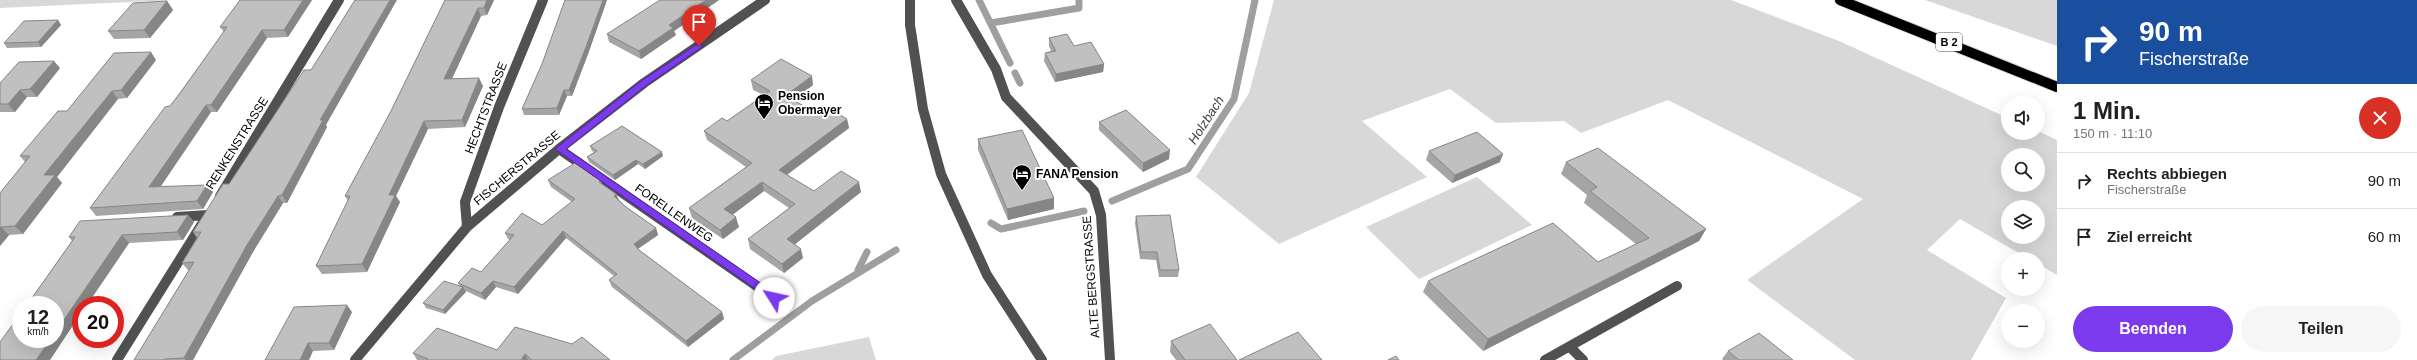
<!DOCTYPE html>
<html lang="de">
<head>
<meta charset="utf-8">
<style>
  body { margin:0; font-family:Helvetica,sans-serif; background:#f6f6f6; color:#202124; height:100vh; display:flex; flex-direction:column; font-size:15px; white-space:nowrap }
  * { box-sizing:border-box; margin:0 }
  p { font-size:13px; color:#757577 }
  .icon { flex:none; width:22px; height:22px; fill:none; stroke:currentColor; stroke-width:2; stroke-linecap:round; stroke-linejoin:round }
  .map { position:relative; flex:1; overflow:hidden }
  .panel { display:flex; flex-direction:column; background:#fff; width:360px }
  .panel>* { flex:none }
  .banner { background:#1a4fa0; color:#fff; overflow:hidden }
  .tools { position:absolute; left:2001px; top:96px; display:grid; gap:8px }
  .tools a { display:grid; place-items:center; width:44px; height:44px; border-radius:50%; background:#fff; box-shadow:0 4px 16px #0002; font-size:20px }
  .speed { position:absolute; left:12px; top:296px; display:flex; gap:8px; font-size:20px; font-weight:700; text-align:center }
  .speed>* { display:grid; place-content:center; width:52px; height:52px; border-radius:50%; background:#fff; box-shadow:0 4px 16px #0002; line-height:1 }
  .speed small { font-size:10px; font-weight:400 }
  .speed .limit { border:6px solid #d22; background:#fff; color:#111 }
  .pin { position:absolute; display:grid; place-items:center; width:34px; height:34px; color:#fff; margin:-41px -17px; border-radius:50% 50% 50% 0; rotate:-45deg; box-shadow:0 0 4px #0007 }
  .pin .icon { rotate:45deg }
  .me { position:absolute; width:44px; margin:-22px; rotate:305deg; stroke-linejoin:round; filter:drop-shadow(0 0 3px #0008) }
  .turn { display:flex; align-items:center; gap:14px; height:84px; padding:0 16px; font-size:18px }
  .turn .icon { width:52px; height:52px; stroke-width:2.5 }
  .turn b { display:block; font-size:28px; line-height:34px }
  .round { display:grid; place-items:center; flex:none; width:42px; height:42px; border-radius:21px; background:#f6f6f6 }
  .head { display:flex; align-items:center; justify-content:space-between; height:68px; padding:0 16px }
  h1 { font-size:24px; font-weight:800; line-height:30px }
  .action { display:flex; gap:8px; margin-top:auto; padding:8px 16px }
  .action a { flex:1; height:46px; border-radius:24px; background:#7c3aed; color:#fff; font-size:16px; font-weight:800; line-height:46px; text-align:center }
  .action a+a { background:#f6f6f6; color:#202124 }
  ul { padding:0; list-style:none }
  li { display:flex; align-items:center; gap:12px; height:56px; padding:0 16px; border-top:1px solid #e0e0e0 }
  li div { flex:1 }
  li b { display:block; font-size:15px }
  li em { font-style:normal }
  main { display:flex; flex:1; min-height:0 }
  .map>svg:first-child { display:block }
  .green { fill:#d8d8d8; fill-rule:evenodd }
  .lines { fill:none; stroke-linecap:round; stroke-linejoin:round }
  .stream { stroke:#9f9f9f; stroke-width:7 }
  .major-casing { stroke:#dbdbdb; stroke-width:12 }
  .minor { stroke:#515151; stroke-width:10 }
  .major { stroke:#000; stroke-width:10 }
  .wall { fill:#a5a5a5 }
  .shaded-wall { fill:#868686 }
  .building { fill:#c0c0c0; stroke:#868686 }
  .route { fill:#7c3aed; stroke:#51269a }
  .labels { text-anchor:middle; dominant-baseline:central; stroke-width:4; stroke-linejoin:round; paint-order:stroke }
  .shield { fill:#fff; stroke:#4c4c4c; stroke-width:1 }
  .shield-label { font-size:11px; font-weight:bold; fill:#000 }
  .poi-label { font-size:12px; font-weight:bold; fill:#000; stroke:#fff; text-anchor:start }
  .street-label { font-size:12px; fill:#000; stroke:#fff }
  .water-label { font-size:13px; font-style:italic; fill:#404040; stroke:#fff }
</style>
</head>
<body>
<main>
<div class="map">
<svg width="2057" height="360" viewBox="0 0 2057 360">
  <rect width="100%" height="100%" fill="#fff"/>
  <!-- green -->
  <path class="green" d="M 0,0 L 174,0 L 0,8 Z
    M 1274,0 L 1731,0 L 1839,41 L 2008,118 L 2008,133 L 2038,131 L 2057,140 L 2057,275 L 2038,264 L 2038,259 L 2029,259 L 1960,219 L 1927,250 L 2006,298 L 1971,360 L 1855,360 L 1747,280 L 1863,199 L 1668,100 L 1581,133 L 1564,121 L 1496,123 L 1450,89 L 1362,121 L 1427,177 L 1279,244 L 1196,177 L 1249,93 ZM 2008,155 L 2038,155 L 2038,185 L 2008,185 ZM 2008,207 L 2038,207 L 2038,237 L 2008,237 Z
    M 1925,0 L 2057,0 L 2057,46 Z
    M 1477,177 L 1532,225 L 1419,279 L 1366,227 Z
    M 869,337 L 876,360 L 772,360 L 776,356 Z"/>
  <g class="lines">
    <!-- stream -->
    <path class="stream" d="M 979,0 L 1010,63
      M 991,23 L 1079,8 L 1079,0
      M 1015,73 L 1020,83
      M 1112,201 L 1188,169 L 1234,99 L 1255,0
      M 991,223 L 1001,229 L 1084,211
      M 858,270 L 867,252
      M 733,360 L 812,301 L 896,250"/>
    <defs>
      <path id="major" d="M 1840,0 L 2057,87"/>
    </defs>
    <!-- major casing -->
    <use href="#major" class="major-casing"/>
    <!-- minor -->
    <path class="minor" d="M 910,0 L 910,25 L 923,109 L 941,174 L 987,275 L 1042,360
      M 956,0 L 996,69 L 1006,97 L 1094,191 L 1101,215 L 1110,360
      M 559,149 L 774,298
      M 220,196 L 339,0
      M 177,217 L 208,215
      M 467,227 L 465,202 L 499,107 L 543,0
      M 1570,347 L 1583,360
      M 117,360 L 202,224
      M 355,360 L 467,227 L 559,149 L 644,83 L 765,0
      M 1545,360 L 1677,286"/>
    <!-- major -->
    <use href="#major" class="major"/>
  </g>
  <!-- wall -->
  <path class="wall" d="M 312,0 L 288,37 L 267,38 L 217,112 L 211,112 L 160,187 L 207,185 L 213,192 L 203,209 L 96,216 L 90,208 L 170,106 L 224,32 L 220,27 Z
    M 445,0 L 494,0 L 487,15 L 481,16 L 452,79 L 483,86 L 465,127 L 428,129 L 396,196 L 400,202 L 367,272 L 322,274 L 316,266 L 348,201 L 345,196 L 391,111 Z
    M 565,0 L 607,0 L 588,54 L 572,96 L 567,96 L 559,115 L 524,115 L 522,109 L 542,64 Z
    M 660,0 L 719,0 L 674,31 L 676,35 L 641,59 L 609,42 L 607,34 Z
    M 167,1 L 173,10 L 150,38 L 114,39 L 108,31 Z
    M 58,20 L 61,25 L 41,47 L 7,48 L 4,43 Z
    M 1049,38 L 1074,46 L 1104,64 L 1103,72 L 1055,82 L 1044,61 L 1045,53 L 1051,51 L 1049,46 Z
    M 156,60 L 127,98 L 118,99 L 57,177 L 62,183 L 23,234 L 9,235 L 0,246 L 0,193 L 25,162 L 20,156 L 67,111 Z
    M 60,68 L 37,97 L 27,97 L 15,112 L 0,112 L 0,83 Z
    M 751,80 L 813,85 L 793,100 L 821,115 L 847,119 L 849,128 L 787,175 L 814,191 L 861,192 L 795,244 L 803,258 L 784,273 L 750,249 L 748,239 L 789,208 L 764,191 L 732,215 L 739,227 L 723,239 L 692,218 L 689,208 L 746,167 L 707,140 L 704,131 L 727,121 L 764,95 L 753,90 Z
    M 1099,122 L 1169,159 L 1143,172 L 1099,130 Z
    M 326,125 L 327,127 L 287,203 L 283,203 L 253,252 L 193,360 L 134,360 L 189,270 L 188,270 L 182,263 L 197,238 L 193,232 L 229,184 Z
    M 978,139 L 1054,209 L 1008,220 L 978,150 Z
    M 590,146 L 663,156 L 645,169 L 638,164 L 615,180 L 589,162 L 587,157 L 594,152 L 592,151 Z
    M 1429,151 L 1500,162 L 1452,183 L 1426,160 Z
    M 1566,162 L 1706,229 L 1699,241 L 1483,351 L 1423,292 L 1428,281 L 1598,262 L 1636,244 L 1584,203 L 1587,195 L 1561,174 Z
    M 548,180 L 601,181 L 602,184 L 616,194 L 619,200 L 626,207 L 656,228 L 658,235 L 638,249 L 722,312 L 724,319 L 688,347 L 612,287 L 609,280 L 614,276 L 566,238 L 518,294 L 496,287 L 485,300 L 466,291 L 445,314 L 426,308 L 423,303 L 460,286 L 458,283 L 481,272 L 510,240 L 508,239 L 505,233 L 542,225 L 572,202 L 551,187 Z
    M 188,215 L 194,222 L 183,240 L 129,243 L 87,305 L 81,305 L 81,313 L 50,360 L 0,360 L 21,313 L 72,241 L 69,237 Z
    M 1136,216 L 1179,270 L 1178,277 L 1159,277 L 1156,260 L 1140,259 L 1135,223 Z
    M 352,312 L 334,350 L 313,351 L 265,360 Z
    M 1171,341 L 1237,360 L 1176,360 L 1170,352 Z
    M 497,350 L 610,360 L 417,360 L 413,353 Z
    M 1728,351 L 1793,360 L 1723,360 L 1722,359 Z"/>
  <!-- shaded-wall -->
  <path class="shaded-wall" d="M 303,0 L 312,0 L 288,37 L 284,30 Z
    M 390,0 L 397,0 L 326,125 L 327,127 L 287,203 L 282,195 L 320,120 Z
    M 487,0 L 494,0 L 487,15 L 484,8 Z
    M 603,0 L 607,0 L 588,54 L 572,96 L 569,90 Z
    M 706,0 L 719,0 L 674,31 L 676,35 L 641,59 L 639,51 L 669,25 Z
    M 167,1 L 173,10 L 150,38 L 144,30 Z
    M 478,8 L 481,16 L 448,87 L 444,79 Z
    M 58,20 L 61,25 L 41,47 L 38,42 Z
    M 262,30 L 267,38 L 217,112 L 211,105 Z
    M 151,52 L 156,60 L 127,98 L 121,90 Z
    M 54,61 L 60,68 L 37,97 L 30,89 Z
    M 1104,64 L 1103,72 L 1055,82 L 1056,74 Z
    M 812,76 L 813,85 L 787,105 L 785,96 Z
    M 479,78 L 483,86 L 465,127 L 462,120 Z
    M 20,90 L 27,97 L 15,112 L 8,104 Z
    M 564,90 L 567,96 L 559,115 L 557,108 Z
    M 112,91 L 118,99 L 57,177 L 62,183 L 23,234 L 15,226 L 44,175 Z
    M 206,105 L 211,112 L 155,195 L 149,187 Z
    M 847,119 L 849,128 L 781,179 L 779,170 Z
    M 424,121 L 428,129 L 396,196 L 400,202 L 367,272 L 362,264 L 389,195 Z
    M 1170,150 L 1169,159 L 1143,172 L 1143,163 Z
    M 662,152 L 663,156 L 645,169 L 643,164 Z
    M 1503,154 L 1500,162 L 1452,183 L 1455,175 Z
    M 636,160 L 638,164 L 615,180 L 613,175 Z
    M 762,182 L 764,191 L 727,219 L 724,209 Z
    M 859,182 L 861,192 L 789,249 L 787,239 Z
    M 207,185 L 213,192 L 203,209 L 197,201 Z
    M 616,194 L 619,201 L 614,196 Z
    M 278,196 L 283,203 L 253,252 L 193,360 L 186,360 L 184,358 L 247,245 Z
    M 1054,198 L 1054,209 L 1008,220 L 1007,209 Z
    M 188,215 L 194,222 L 183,240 L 177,232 Z
    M 736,217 L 739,227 L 723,239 L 720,230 Z
    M 1,227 L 9,235 L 0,246 L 0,228 Z
    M 656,228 L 658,235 L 636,250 L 634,244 Z
    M 1706,229 L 1699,241 L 1483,351 L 1488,339 Z
    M 563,231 L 566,238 L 518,294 L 514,287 Z
    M 122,235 L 129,243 L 87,305 L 81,305 L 81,313 L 50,360 L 36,360 L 51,339 L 55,339 L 55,333 Z
    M 801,249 L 803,258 L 784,273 L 782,264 Z
    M 493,281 L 496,287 L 485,300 L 481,293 Z
    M 463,287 L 466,292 L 445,314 L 443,310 Z
    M 347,305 L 352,312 L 334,350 L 329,343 Z
    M 722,312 L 724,319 L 688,347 L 686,341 Z
    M 308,343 L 313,351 L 309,360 L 300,360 Z
    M 525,354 L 528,360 L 521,360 Z"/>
  <!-- building -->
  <path class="building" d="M 240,0 L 303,0 L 284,30 L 262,30 L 211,105 L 206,105 L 149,187 L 207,185 L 197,201 L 90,208 L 165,107 L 170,106 L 181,92 L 227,27 L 220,27 Z
    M 355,0 L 390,0 L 320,120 L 323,120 L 282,195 L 278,196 L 247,245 L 184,358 L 165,359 L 164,360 L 134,360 L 194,262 L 182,263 L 201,232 L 193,232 L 223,184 L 229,184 L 304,70 L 311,70 Z
    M 445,0 L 487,0 L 484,8 L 478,8 L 444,79 L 479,78 L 462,120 L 424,121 L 389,195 L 395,195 L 362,264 L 316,266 L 350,196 L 345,196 L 391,111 Z
    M 565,0 L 603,0 L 586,47 L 569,90 L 564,90 L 557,108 L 522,109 L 542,64 Z
    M 660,0 L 706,0 L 669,25 L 673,28 L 639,51 L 607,34 Z
    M 167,1 L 144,30 L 108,31 L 133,3 Z
    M 58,20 L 38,42 L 4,43 L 24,21 Z
    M 1067,34 L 1074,46 L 1091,42 L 1104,64 L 1056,74 L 1045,53 L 1056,51 L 1049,38 Z
    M 151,52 L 121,90 L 112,91 L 44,175 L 55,175 L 15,226 L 1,227 L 0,228 L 0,193 L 30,156 L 20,156 L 58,111 L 67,111 L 114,53 Z
    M 781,59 L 812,76 L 785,96 L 821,115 L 830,109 L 847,119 L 779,170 L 814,191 L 841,171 L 859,182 L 787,239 L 801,249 L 782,264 L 748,239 L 795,204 L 762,182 L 724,209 L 736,217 L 720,230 L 689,208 L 752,163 L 704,131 L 722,118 L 727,121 L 770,91 L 751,80 Z
    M 54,61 L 30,89 L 20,90 L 8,104 L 0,104 L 0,83 L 19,62 Z
    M 1126,110 L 1170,150 L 1143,163 L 1099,122 Z
    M 622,126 L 662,152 L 643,164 L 636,160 L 613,175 L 587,157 L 597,151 L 590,146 Z
    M 1022,130 L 1054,198 L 1007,209 L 978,139 Z
    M 1477,132 L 1503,154 L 1455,175 L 1429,151 Z
    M 1598,148 L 1706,229 L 1488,339 L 1428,281 L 1553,223 L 1598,262 L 1649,238 L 1590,191 L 1597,187 L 1566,162 Z
    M 575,163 L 601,181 L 599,182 L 616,194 L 614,196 L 626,207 L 656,228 L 634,244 L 639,250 L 722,312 L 686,341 L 609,280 L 617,274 L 563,231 L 514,287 L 493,281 L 481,293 L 458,283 L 472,268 L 481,272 L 514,235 L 505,233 L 522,213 L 542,225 L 575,199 L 548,180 Z
    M 188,215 L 177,232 L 122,235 L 55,333 L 55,305 L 27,305 L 75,237 L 69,237 L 80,221 Z
    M 1170,215 L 1179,270 L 1160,270 L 1157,252 L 1141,252 L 1136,216 Z
    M 444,281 L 463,287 L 443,310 L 423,303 Z
    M 347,305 L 329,343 L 308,343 L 300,360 L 265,360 L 294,307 Z
    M 21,313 L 21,339 L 51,339 L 36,360 L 0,360 L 0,342 Z
    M 1210,324 L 1237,360 L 1185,360 L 1171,341 Z
    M 515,327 L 572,344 L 582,337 L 610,360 L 532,360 L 525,354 L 521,360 L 427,360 L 428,359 L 413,353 L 437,328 L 497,350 Z
    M 1298,332 L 1322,360 L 1239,360 Z
    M 1759,333 L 1793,360 L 1739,360 L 1728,351 Z
    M 1396,356 L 1399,360 L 1388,360 Z"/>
  <!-- route -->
  <path class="route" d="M 699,43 L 703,46 L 702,47 L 647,85 L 566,149 L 778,295 L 779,298 L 774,302 L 555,149 L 641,81 Z"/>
  <!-- icons -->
  <defs>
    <symbol id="hotel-pin" viewBox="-11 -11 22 30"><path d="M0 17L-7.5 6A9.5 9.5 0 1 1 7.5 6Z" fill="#000" stroke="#fff"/><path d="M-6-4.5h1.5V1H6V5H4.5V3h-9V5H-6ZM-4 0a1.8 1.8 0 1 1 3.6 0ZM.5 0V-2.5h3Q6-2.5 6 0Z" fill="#fff"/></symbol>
  </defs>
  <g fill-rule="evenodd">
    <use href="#hotel-pin" x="753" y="92" width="22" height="30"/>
    <use href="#hotel-pin" x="1011" y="163" width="22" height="30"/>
  </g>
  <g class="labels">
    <!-- shield labels -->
    <rect class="shield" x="1936" y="33" width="26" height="18" rx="3"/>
    <g class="shield-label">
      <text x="1949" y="42">B 2</text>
    </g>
    <!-- poi labels -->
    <g class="poi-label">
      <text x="778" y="96">Pension<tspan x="778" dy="14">Obermayer</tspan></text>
      <text x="1036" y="174">FANA Pension</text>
    </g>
    <!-- street labels -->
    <g class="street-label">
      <text transform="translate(486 108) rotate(-69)">HECHTSTRASSE</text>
      <text transform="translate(237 143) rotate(-58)">RENKENSTRASSE</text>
      <text transform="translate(517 168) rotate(-40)">FISCHERSTRASSE</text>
      <text transform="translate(674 213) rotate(35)">FORELLENWEG</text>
      <text transform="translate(1091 277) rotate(-94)">ALTE BERGSTRASSE</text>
    </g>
    <!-- water labels -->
    <g class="water-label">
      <text transform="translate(1206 120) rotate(-57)">Holzbach</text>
    </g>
  </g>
</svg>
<div class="tools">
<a><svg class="icon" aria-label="sound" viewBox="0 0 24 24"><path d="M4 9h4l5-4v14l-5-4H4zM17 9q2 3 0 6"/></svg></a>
<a><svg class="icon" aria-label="search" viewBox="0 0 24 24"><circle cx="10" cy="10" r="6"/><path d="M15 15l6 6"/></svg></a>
<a><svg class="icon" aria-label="layers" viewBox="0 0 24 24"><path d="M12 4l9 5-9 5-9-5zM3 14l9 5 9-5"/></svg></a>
<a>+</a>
<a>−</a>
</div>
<div class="speed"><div>12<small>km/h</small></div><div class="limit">20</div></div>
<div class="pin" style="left:699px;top:46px;background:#d93025"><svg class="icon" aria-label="arrive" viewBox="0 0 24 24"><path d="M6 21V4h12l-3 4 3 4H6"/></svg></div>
<svg class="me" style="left:774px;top:298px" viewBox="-20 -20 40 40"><circle r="19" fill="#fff"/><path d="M0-13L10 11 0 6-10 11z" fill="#7c3aed"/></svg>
</div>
<section class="panel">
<div class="banner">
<div class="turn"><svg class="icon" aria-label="right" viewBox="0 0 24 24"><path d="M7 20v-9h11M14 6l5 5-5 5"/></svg><div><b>90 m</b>Fischerstraße</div></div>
</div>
<div class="head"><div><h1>1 Min.</h1><p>150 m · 11:10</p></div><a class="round" style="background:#d93025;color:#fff"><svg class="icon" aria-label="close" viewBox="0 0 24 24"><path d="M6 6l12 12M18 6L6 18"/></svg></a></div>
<ul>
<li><svg class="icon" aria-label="right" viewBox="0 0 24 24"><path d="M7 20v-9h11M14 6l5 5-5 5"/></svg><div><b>Rechts abbiegen</b><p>Fischerstraße</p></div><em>90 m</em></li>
<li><svg class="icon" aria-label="arrive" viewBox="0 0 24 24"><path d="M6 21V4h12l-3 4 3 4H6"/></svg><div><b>Ziel erreicht</b></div><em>60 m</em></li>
</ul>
<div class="action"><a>Beenden</a><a>Teilen</a></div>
</section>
</main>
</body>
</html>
